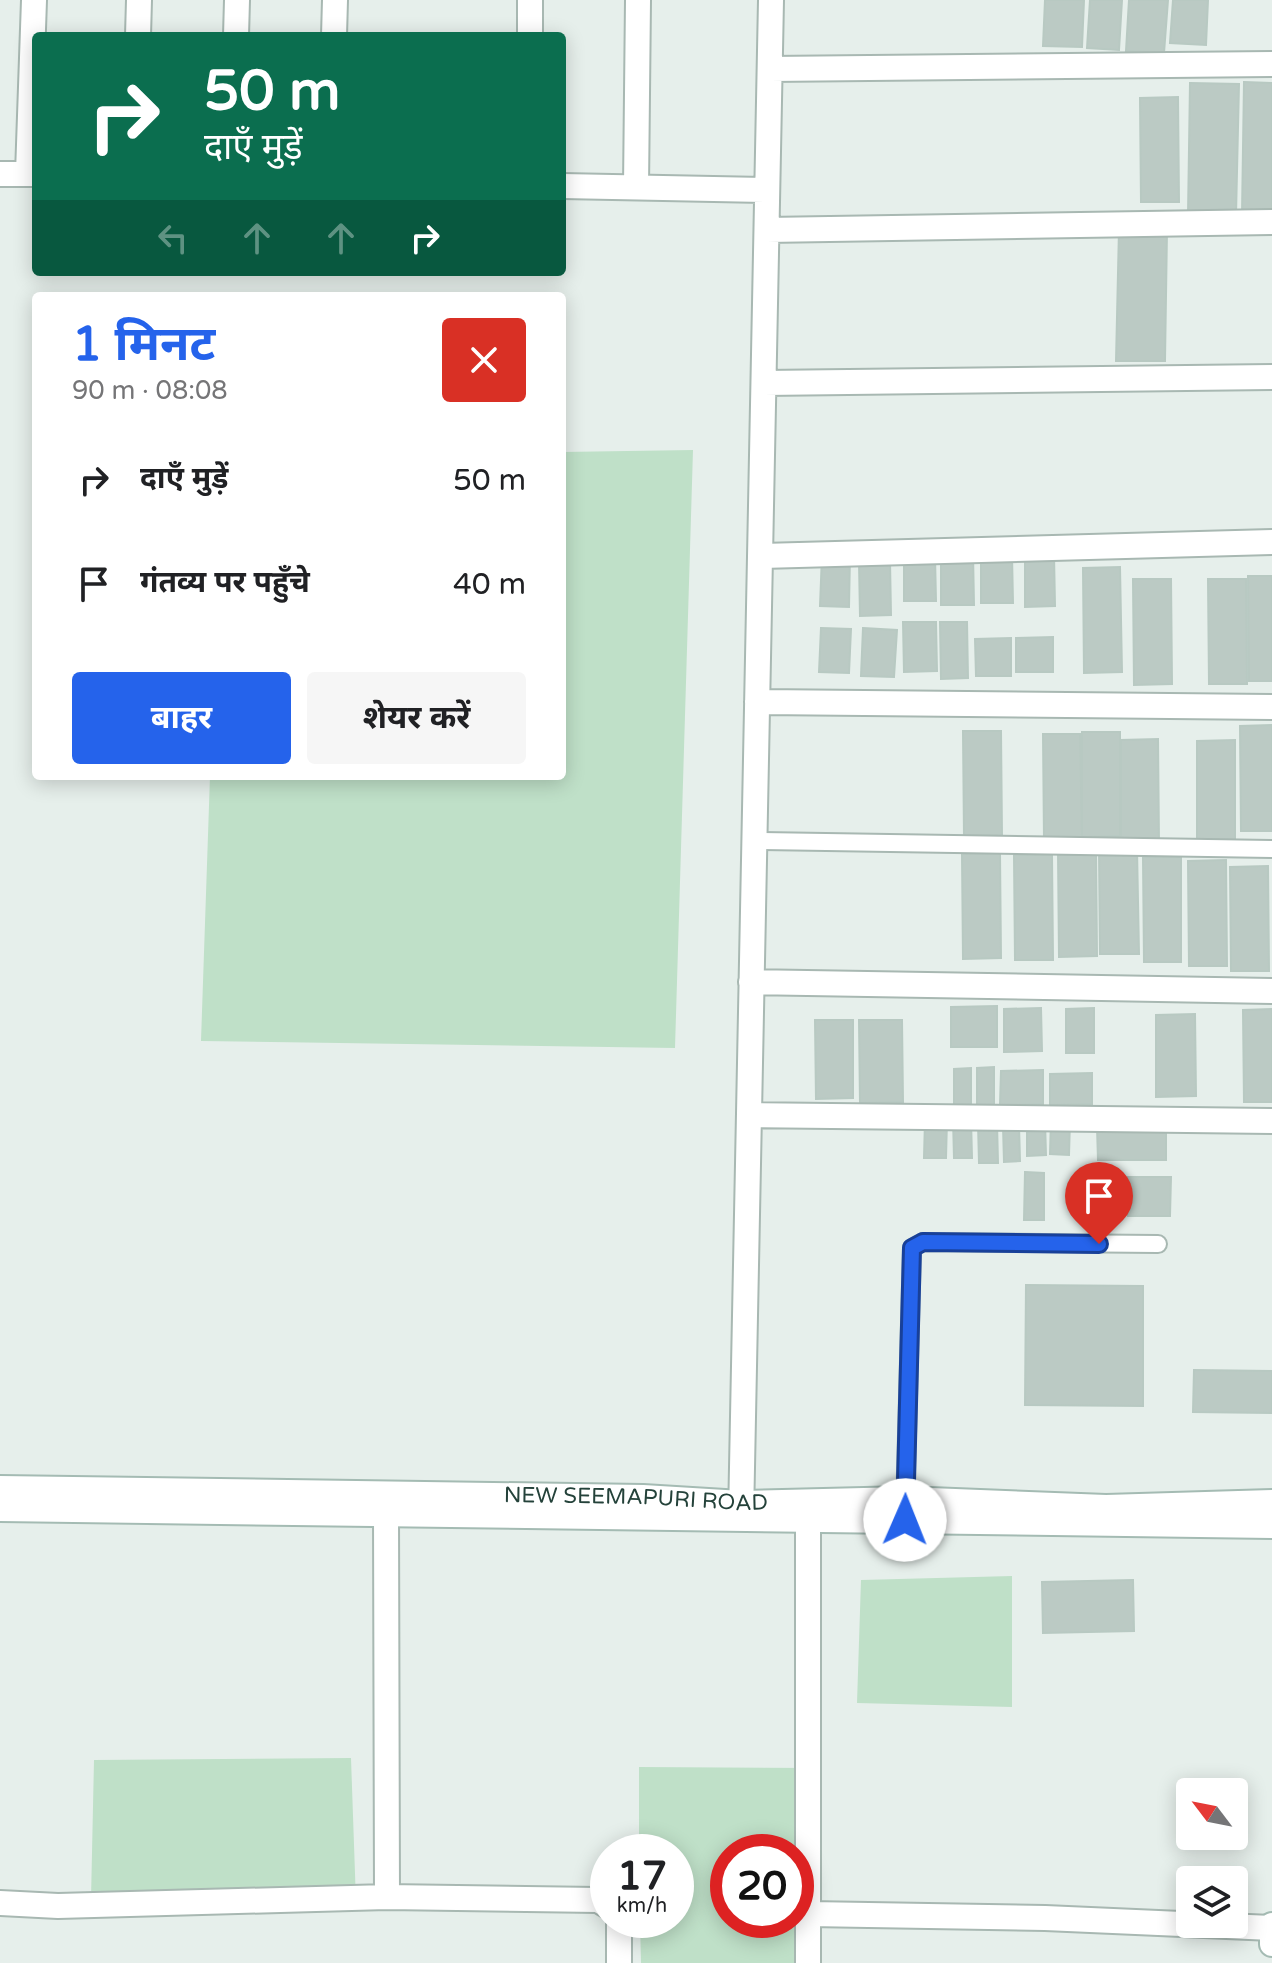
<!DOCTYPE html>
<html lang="hi">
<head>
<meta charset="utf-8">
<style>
  body { margin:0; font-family:"Varela Round","Noto Sans Devanagari",sans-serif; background:#f6f6f6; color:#202124; height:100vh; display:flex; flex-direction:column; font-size:30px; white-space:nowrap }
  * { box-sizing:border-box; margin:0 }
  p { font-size:26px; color:#757577 }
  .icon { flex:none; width:44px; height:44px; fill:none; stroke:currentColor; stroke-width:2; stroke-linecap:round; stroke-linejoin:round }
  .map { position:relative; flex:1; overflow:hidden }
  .drawer { position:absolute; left:32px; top:292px; width:534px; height:488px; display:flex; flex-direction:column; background:#fff; border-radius:8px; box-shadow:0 4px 20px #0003 }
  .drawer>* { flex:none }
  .guide { position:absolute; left:32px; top:32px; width:534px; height:244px; border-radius:8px; box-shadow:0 4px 20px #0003; background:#0b6e4f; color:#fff; overflow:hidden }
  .needle { width:52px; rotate:302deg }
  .tools { position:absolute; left:1176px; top:1778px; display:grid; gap:16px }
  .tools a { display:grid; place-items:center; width:72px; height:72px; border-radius:8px; background:#fff; box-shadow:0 4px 20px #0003; font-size:40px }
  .speed { position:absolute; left:590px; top:1834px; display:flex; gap:16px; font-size:40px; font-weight:700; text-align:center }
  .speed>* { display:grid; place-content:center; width:104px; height:104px; border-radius:50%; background:#fff; box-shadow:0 4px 20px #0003; line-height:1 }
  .speed small { font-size:20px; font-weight:400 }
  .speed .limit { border:12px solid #d22; background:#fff; color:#111 }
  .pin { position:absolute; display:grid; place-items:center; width:68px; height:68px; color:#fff; margin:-82px -34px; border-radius:50% 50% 50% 0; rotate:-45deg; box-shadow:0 0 8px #0007 }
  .pin .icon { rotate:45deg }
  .me { position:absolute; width:88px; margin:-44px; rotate:1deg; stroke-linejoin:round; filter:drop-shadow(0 0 6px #0008) }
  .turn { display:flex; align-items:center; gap:28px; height:168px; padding:0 40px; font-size:36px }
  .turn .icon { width:104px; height:104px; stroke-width:2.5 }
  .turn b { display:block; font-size:56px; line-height:68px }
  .lanes { display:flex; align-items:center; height:76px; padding:0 40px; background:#0003; justify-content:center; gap:40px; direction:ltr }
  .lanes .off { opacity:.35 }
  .round { display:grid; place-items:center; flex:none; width:84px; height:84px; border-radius:8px; background:#f6f6f6 }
  .head { display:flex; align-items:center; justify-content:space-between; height:136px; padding:0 40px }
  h1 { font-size:48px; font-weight:700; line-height:60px; color:#2563eb }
  .cta { display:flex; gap:16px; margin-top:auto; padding:16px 40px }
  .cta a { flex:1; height:92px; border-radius:8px; background:#2563eb; color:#fff; font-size:32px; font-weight:700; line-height:92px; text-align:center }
  .cta a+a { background:#f6f6f6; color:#202124 }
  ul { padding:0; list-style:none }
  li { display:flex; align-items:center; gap:24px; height:104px; padding:0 40px }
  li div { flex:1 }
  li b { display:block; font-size:30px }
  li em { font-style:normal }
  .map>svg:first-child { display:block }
  .green { fill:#bfe0c8; fill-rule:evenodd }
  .building { fill:#bbcac4; stroke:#b8c9c2; stroke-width:2 }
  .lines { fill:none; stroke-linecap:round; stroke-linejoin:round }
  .lane-casing { stroke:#a8b8b2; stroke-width:20 }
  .street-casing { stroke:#a8b8b2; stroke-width:28 }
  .secondary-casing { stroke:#a4bbb3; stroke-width:28 }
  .lane { stroke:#fff; stroke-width:16 }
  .street { stroke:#fff; stroke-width:24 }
  .secondary { stroke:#fff; stroke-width:24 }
  .route-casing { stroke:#184099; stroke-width:20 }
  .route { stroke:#2563eb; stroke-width:14 }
  .labels { text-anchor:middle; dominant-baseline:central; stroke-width:8; stroke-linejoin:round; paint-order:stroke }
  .street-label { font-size:22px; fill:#24423a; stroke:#f7fbf9 }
</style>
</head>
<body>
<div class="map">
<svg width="1272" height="1963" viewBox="0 0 1272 1963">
  <rect width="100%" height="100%" fill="#e6efeb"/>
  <!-- green -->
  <path class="green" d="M 693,450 L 675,1048 L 201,1041 L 210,776 L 562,776 L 562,452 Z
    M 1012,1576 L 1012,1707 L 857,1703 L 861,1580 Z
    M 351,1758 L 356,1902 L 91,1899 L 94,1760 Z
    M 639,1767 L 814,1768 L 813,1963 L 641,1963 L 640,1920 L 676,1920 L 676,1852 L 639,1852 ZM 728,1852 L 796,1852 L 796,1920 L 728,1920 Z"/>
  <!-- building -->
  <path class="building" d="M 1045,0 L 1084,0 L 1082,47 L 1043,46 Z
    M 1090,0 L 1122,0 L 1119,50 L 1087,48 Z
    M 1129,0 L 1168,0 L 1164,53 L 1126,51 Z
    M 1173,0 L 1208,0 L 1206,45 L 1170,43 Z
    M 1244,82 L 1272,83 L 1272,214 L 1242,214 Z
    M 1190,83 L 1239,84 L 1236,215 L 1188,215 Z
    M 1178,97 L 1179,202 L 1141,202 L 1140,98 Z
    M 1119,229 L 1167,230 L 1165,361 L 1116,361 Z
    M 973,553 L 974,605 L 941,605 L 941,554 Z
    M 822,555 L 850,555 L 849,607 L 820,606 Z
    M 1012,555 L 1013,603 L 981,603 L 981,556 Z
    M 1025,555 L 1054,555 L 1055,606 L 1025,607 Z
    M 904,556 L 935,556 L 936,601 L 904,601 Z
    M 890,561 L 891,615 L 860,616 L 859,562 Z
    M 1120,567 L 1122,672 L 1084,673 L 1083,568 Z
    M 1248,576 L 1272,576 L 1272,681 L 1249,681 Z
    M 1133,579 L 1171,579 L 1172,684 L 1134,685 Z
    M 1208,579 L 1246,579 L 1247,684 L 1209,684 Z
    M 903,622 L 936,622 L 937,671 L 904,672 Z
    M 940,622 L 967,622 L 968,678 L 941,679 Z
    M 821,628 L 851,629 L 849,673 L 819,672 Z
    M 863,628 L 897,630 L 894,677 L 861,676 Z
    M 1053,637 L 1053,672 L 1016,672 L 1016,638 Z
    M 1011,638 L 1011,676 L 976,676 L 975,639 Z
    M 1272,725 L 1272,831 L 1241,831 L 1240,726 Z
    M 963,731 L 1001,731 L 1002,836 L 964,836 Z
    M 1082,732 L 1120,732 L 1120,836 L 1082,837 Z
    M 1043,734 L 1080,734 L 1082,839 L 1044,839 Z
    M 1158,739 L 1159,844 L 1121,845 L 1121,740 Z
    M 1235,740 L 1235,845 L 1197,846 L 1197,741 Z
    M 1099,849 L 1137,849 L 1139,954 L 1100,954 Z
    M 1058,851 L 1096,851 L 1097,956 L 1059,957 Z
    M 1000,853 L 1001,958 L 963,959 L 962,854 Z
    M 1014,855 L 1052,855 L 1053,960 L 1015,960 Z
    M 1143,857 L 1181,857 L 1181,962 L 1144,962 Z
    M 1226,860 L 1227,966 L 1189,966 L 1188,861 Z
    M 1268,866 L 1269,971 L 1231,971 L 1230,867 Z
    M 997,1006 L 997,1047 L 951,1047 L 951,1007 Z
    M 1041,1008 L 1042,1051 L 1004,1052 L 1004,1009 Z
    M 1094,1008 L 1094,1053 L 1066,1053 L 1066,1009 Z
    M 1272,1009 L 1272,1102 L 1244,1102 L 1243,1010 Z
    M 1195,1014 L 1196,1096 L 1156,1097 L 1156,1015 Z
    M 815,1020 L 853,1020 L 853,1098 L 816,1099 Z
    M 859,1020 L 902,1020 L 903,1102 L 860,1103 Z
    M 994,1067 L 994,1111 L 977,1112 L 977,1068 Z
    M 971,1068 L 971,1108 L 954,1108 L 954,1069 Z
    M 1043,1070 L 1043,1104 L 1000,1105 L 1001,1071 Z
    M 1092,1073 L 1092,1104 L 1050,1105 L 1050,1074 Z
    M 953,1119 L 971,1119 L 972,1158 L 954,1158 Z
    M 1051,1119 L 1070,1120 L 1069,1155 L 1050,1154 Z
    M 925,1120 L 947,1120 L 946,1158 L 924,1158 Z
    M 1027,1121 L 1045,1121 L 1046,1155 L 1027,1156 Z
    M 978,1123 L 997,1123 L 998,1163 L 979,1163 Z
    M 1019,1125 L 1020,1161 L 1004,1162 L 1003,1126 Z
    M 1097,1127 L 1166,1127 L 1166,1160 L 1098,1160 Z
    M 1025,1172 L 1044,1173 L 1044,1220 L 1024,1220 Z
    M 1128,1177 L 1171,1177 L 1170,1216 L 1128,1216 Z
    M 1026,1285 L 1143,1286 L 1143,1406 L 1025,1405 Z
    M 1194,1370 L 1272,1371 L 1272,1413 L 1193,1412 Z
    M 1133,1580 L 1134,1631 L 1043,1633 L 1042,1582 Z"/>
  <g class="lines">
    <defs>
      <path id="lane" d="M 755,841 L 1272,849
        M 905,1509 L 912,1248 L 923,1242 L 1158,1244"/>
      <path id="street" d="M 138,36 L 139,0
        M 236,36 L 237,0
        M 334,36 L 335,0
        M 530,36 L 530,0
        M 770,69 L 1272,64
        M 0,174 L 36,174
        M 28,174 L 34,0
        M 562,186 L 767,190
        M 636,187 L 638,0
        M 767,230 L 1272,222
        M 764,383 L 1272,377
        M 760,556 L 1272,542
        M 757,702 L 1272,707
        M 751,982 L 1272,991
        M 749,1115 L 1272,1121
        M 386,1513 L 387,1897 L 598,1900 L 608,1906
        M 741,1518 L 771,0
        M 808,1518 L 808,1963
        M 0,1903 L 58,1906 L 387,1897
        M 809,1914 L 1045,1918 L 1272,1928
        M 619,1920 L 619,1963"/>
      <g id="secondary">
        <path id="s1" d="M 0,1488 L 643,1497 L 741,1503 L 905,1499 L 1106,1507 L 1272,1502"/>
        <path d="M 0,1509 L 1272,1526"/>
        <path d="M 1272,1925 L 1272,1944"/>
      </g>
    </defs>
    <!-- lane casing -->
    <use href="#lane" class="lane-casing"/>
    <!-- street casing -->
    <use href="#street" class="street-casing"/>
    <!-- secondary casing -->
    <use href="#secondary" class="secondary-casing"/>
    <!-- lane -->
    <use href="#lane" class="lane"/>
    <!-- street -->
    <use href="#street" class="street"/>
    <!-- secondary -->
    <use href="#secondary" class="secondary"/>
  </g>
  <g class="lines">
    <defs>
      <path id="route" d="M 905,1520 L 912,1248 L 923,1242 L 1099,1244"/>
    </defs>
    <!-- route casing -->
    <use href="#route" class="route-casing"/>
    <!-- route -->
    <use href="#route" class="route"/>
  </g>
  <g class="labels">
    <!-- street labels -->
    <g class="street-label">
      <text stroke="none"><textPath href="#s1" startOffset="636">NEW SEEMAPURI ROAD</textPath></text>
    </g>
  </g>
</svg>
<div class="tools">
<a><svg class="needle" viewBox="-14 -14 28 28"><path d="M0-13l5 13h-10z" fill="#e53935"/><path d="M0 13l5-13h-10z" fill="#757577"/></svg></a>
<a><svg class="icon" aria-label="layers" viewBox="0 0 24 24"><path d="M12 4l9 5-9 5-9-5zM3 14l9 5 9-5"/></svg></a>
</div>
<div class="speed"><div>17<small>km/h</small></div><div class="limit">20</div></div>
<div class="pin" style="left:1099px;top:1244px;background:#d93025"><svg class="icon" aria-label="arrive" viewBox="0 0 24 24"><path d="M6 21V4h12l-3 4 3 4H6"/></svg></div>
<svg class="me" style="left:905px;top:1520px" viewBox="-20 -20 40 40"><circle r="19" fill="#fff"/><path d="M0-13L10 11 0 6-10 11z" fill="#2563eb"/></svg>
<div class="guide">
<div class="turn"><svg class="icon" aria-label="right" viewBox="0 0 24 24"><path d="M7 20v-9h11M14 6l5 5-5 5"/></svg><div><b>50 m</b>दाएँ मुड़ें</div></div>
<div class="lanes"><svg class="icon off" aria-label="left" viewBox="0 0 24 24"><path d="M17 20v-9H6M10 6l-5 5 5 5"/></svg><svg class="icon off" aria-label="ahead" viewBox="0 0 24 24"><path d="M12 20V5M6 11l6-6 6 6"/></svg><svg class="icon off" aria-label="ahead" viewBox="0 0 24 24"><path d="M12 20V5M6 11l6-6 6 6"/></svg><svg class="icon" aria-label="right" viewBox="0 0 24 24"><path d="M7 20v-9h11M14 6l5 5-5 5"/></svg></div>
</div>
<section class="drawer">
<div class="head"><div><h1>1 मिनट</h1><p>90 m · 08:08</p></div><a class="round" style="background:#d93025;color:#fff"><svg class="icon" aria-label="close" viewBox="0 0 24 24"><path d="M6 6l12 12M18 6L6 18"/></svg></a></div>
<ul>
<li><svg class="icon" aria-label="right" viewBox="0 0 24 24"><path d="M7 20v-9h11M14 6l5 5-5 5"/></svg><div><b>दाएँ मुड़ें</b></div><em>50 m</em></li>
<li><svg class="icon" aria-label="arrive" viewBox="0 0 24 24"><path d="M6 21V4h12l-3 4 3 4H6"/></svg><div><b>गंतव्य पर पहुँचे</b></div><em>40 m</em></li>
</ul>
<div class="cta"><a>बाहर</a><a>शेयर करें</a></div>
</section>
</div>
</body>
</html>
